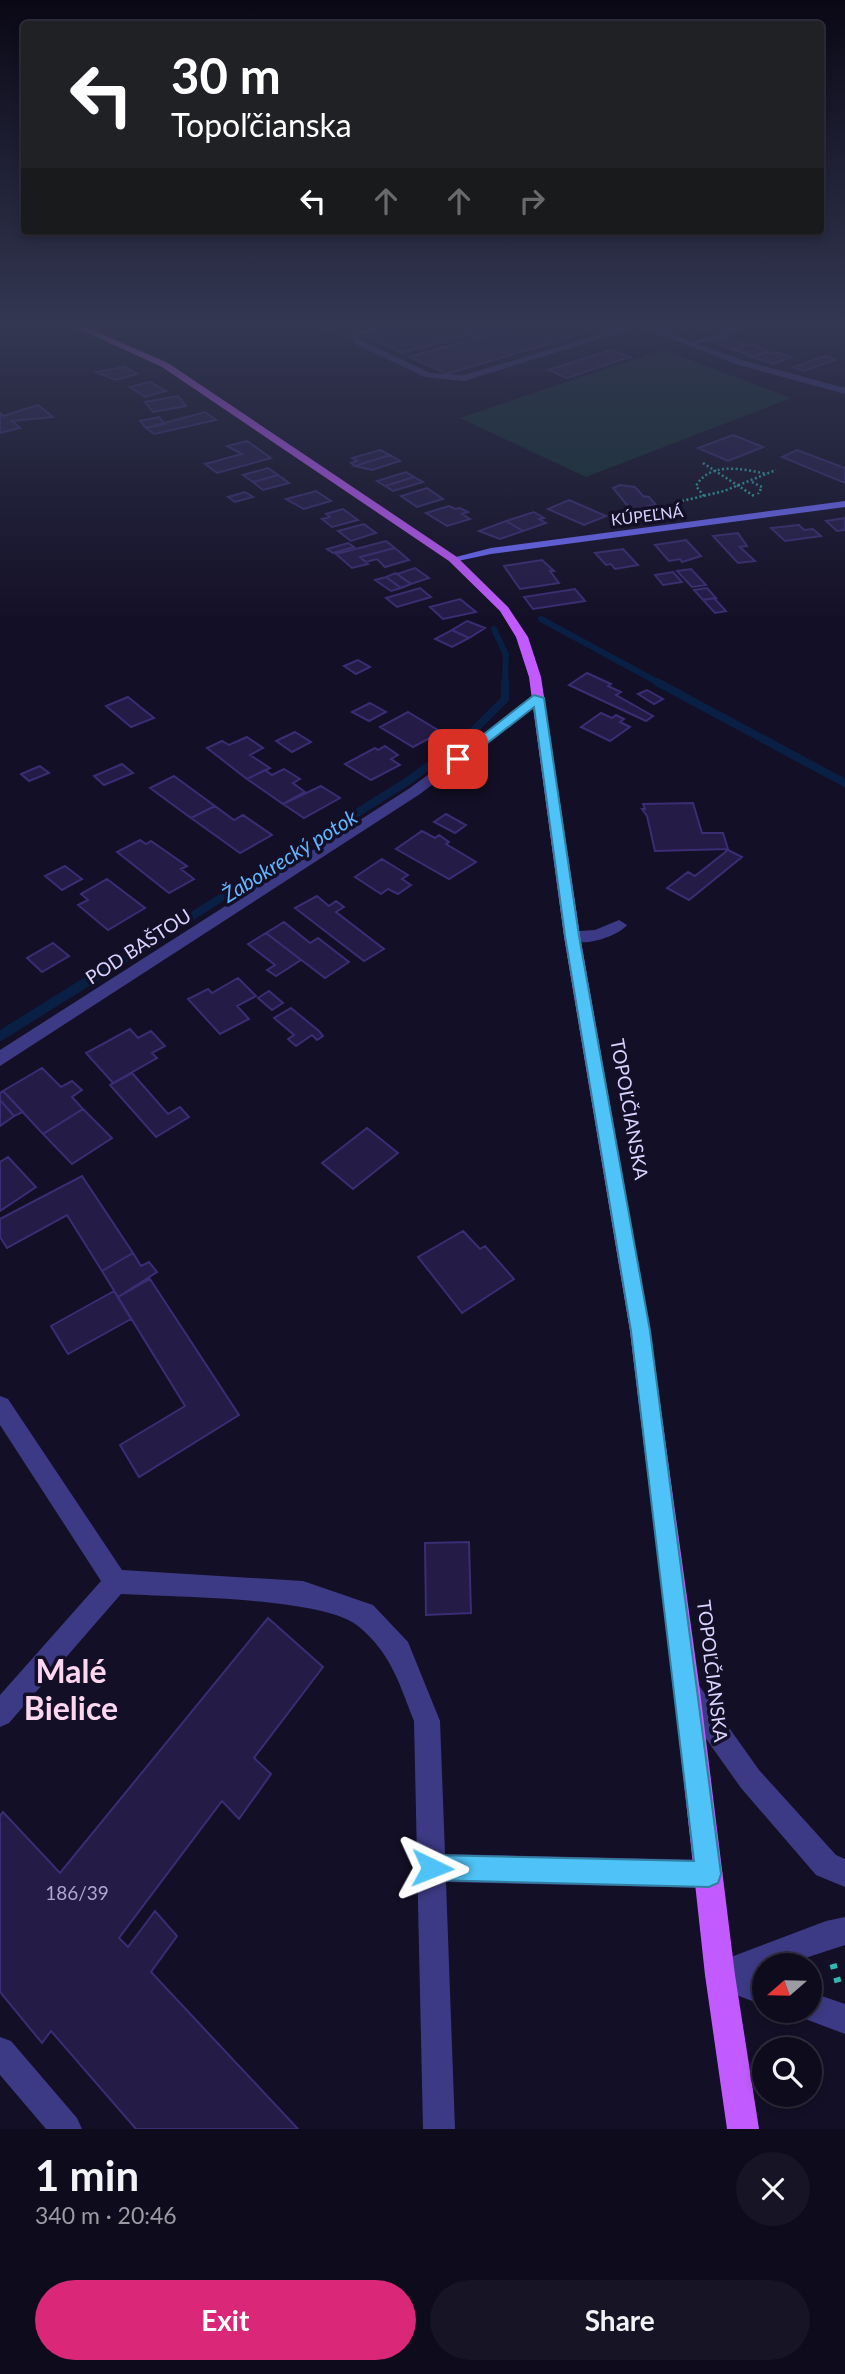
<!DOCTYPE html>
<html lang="en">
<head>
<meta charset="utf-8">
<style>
  body { margin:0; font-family:Lato,sans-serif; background:#171425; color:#f1f3f6; height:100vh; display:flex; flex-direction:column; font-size:26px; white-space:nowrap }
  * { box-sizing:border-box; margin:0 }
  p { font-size:23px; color:#9b9ba3 }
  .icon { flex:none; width:38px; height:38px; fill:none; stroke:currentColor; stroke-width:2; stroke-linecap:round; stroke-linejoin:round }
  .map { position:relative; height:2129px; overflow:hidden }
  .side { display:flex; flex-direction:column; background:#0e0b1c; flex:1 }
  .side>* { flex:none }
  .top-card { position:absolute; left:21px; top:21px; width:803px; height:214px; border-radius:7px; box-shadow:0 4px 10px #0003,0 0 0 2px #2e2b3b; background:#202124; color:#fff; overflow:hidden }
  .needle { width:46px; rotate:250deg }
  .tools { position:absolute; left:752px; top:1953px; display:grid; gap:14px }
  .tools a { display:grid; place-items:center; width:70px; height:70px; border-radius:50%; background:#0e0b1c; box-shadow:0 4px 10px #0003,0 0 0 2px #2e2b3b; font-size:35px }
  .pin { position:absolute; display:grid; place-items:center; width:60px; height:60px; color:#fff; margin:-30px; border-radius:14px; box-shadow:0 4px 10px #0006 }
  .me { position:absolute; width:77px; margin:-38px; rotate:92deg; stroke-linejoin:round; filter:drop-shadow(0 0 5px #0008) }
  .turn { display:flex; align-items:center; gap:24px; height:147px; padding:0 35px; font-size:32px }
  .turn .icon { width:91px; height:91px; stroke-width:2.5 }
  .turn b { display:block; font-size:49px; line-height:60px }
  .lanes { display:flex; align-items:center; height:66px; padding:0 35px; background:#0003; justify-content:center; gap:35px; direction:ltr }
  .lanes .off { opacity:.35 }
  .round { display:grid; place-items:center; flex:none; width:74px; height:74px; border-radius:37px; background:#171425 }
  .overview { display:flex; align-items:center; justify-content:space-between; height:119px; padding:0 35px }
  h1 { font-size:42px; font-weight:700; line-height:52px }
  .action { display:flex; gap:14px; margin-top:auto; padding:14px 35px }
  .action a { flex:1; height:80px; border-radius:42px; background:#db2777; color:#fff; font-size:28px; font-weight:700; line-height:80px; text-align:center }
  .action a+a { background:#171425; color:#f1f3f6 }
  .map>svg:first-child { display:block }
  .green { fill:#12302f }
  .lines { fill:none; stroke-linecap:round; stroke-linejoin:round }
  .stream-far2 { stroke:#0a1f44; stroke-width:6 }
  .stream-far1 { stroke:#0a1f44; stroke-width:8 }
  .stream { stroke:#0a1f44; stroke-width:10 }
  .building { fill:#241b47; stroke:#3b2d73; stroke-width:2 }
  .path-far1 { stroke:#2fb8b0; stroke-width:2.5; stroke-dasharray:2 2.5; stroke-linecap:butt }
  .path { stroke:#2fb8b0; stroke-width:7; stroke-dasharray:5 9; stroke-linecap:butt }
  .lane { fill:#3d3a85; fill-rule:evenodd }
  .street { fill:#3d3a85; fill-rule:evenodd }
  .secondary { fill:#6f6bff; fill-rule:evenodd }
  .primary { fill:#c25bff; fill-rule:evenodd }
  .route { fill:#4fc3f7; stroke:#337fa1; stroke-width:2 }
  .labels { text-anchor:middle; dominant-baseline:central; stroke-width:7; stroke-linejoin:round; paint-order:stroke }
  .far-street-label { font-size:16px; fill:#d9d4ff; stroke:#130f26 }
  .street-label { font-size:19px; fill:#d9d4ff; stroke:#130f26 }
  .near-number-label { font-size:19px; fill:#aca6d1 }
  .water-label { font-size:21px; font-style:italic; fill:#62b6ff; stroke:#130f26 }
  .near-district-label { font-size:32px; font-weight:bold; fill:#ffd6f0; stroke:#130f26 }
</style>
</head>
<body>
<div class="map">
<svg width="845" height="2129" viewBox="0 0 845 2129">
  <rect width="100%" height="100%" fill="#130f26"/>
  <!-- green -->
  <path class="green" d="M 662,350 L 791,398 L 586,477 L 460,418 Z"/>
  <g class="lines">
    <!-- stream-far2 -->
    <path class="stream-far2" d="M 541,619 L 661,684
      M 494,629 L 506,655 L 505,684"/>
    <!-- stream-far1 -->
    <path class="stream-far1" d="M 657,682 L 845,783
      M 165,933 L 408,781 L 465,739 L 505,699 L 505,682"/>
    <!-- stream -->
    <path class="stream" d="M 0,1036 L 168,931"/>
  </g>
  <!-- building -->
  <path class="building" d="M 409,326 L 499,326 L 402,353 L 367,337 Z
    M 517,326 L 607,326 L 447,374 L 410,357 Z
    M 669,326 L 716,326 L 691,334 Z
    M 724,337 L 747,345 L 733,350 L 710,341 Z
    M 752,343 L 767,352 L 752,357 L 734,349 Z
    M 611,350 L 630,357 L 567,378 L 548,370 Z
    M 767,352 L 779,353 L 791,357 L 773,364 L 752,357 Z
    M 826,356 L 835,360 L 803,371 L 793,367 Z
    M 125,367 L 137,374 L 116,380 L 96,372 Z
    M 150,382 L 166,391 L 145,397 L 130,387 Z
    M 178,396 L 186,406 L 153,412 L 145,402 Z
    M 38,405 L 53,417 L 12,421 L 20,428 L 0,433 L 0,413 L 3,416 Z
    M 205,412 L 216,420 L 154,434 L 146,428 Z
    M 159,417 L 165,424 L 146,428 L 140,421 Z
    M 733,435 L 763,447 L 728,461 L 698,448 Z
    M 247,441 L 271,458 L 217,473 L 205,464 L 242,454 L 227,446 Z
    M 380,450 L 390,455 L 355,466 L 351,463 L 357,461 L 352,458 Z
    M 797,450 L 845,468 L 845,483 L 782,457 Z
    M 390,455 L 400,461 L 372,470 L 355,466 Z
    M 268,468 L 278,475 L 253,482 L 243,475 Z
    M 406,472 L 414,477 L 385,486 L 377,481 Z
    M 278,475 L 289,483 L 263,490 L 253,482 Z
    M 414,477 L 423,482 L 393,491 L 385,486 Z
    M 620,485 L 635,487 L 643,496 L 649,497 L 656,505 L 649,506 L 651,507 L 647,508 L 649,511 L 631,510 L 613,488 Z
    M 427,488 L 443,499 L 417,507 L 401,496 Z
    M 316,491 L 331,501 L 304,509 L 286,499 Z
    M 245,492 L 253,497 L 235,502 L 228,497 Z
    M 569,500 L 606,516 L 584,525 L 548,509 Z
    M 449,506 L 455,509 L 460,508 L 468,512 L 462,514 L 470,519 L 447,526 L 426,513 Z
    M 343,509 L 358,520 L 332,527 L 322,519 L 330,517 L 326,514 Z
    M 534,512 L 544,518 L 539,519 L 546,523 L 523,531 L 506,521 Z
    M 845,518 L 845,530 L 837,531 L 826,521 Z
    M 506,521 L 523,531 L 500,539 L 479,531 Z
    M 364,524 L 376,533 L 351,541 L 338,531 Z
    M 799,525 L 804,530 L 813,529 L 821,536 L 785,541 L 771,528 Z
    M 738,533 L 747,546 L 740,547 L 755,561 L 738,563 L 713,536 Z
    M 686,540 L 701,556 L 682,562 L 680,559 L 669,561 L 655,545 Z
    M 386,541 L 395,548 L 360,557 L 368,564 L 352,568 L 336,554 Z
    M 348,543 L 354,547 L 333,553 L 327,549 Z
    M 395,548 L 409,560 L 385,567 L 377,559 L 366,562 L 360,557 Z
    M 623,549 L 638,565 L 615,569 L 611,564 L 606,565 L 595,553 Z
    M 542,560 L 554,571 L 550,571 L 559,583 L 520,589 L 504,566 Z
    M 415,568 L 429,578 L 411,584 L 397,574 Z
    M 691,569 L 706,585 L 692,587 L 677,571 Z
    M 673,572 L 682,582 L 663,585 L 655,575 Z
    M 396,573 L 397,574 L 411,584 L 401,588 L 386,577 Z
    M 386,577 L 401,588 L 391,591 L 375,580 Z
    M 420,588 L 431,597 L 397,607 L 386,598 Z
    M 707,588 L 716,598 L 703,600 L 694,590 Z
    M 575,589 L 585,601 L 533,609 L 524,597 Z
    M 714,598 L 726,611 L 715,613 L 703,600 Z
    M 460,599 L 476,612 L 443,619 L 430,607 Z
    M 467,621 L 485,628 L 469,638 L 452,630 Z
    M 452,630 L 469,638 L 452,647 L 435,639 Z
    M 358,660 L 370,667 L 356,674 L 344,666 Z
    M 587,673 L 611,684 L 608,686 L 621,692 L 616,695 L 653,716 L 646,721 L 569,685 Z
    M 647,690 L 663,699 L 654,704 L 638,694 Z
    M 128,697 L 154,718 L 131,727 L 106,706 Z
    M 370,703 L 386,712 L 369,721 L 352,712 Z
    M 408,712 L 441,732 L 413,747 L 380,727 Z
    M 601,713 L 612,718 L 616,715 L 624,719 L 620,722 L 630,727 L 610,741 L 581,727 Z
    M 295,732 L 311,742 L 292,752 L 276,741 Z
    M 247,737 L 263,748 L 250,755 L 270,768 L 247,779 L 207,748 L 222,741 L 229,745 Z
    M 385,746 L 398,755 L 391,759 L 400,765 L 371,780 L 345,764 L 375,748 L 378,750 Z
    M 122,764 L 133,773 L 104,785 L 94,776 Z
    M 40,766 L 49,773 L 29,781 L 21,774 Z
    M 284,769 L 300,779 L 293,783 L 305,792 L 283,804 L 247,779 L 265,770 L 272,775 Z
    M 174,776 L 215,806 L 191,818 L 150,788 Z
    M 321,786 L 340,798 L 304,818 L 283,804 Z
    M 693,803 L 702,833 L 723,833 L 728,849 L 655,851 L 647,816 L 642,809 L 645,809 L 643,804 Z
    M 215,806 L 234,820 L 243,815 L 272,835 L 240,853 L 191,818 Z
    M 446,814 L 466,825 L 455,833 L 434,822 Z
    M 422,831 L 435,838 L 439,835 L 449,842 L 446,844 L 476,862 L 449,879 L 396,849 Z
    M 140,840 L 146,844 L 151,841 L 187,866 L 181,869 L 194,879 L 169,893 L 117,852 Z
    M 728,850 L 742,857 L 689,900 L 667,888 L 688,872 L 695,876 Z
    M 382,859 L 408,875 L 402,879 L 411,885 L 398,894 L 388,889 L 381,894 L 355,877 Z
    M 65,866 L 82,879 L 62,890 L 45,876 Z
    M 107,879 L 145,908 L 108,930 L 78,905 L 88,900 L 81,894 Z
    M 317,896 L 329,906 L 336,901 L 344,907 L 336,912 L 384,949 L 364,961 L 295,908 Z
    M 284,922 L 310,943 L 318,938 L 349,962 L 325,978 L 266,933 Z
    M 266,933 L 301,960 L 276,976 L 267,970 L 275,965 L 248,944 Z
    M 53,943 L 69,956 L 42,972 L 27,958 Z
    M 238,978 L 256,996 L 237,1006 L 249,1019 L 220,1034 L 188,999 L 208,989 L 212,993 Z
    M 269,991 L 283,1003 L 272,1010 L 258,998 Z
    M 291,1008 L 319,1031 L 323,1036 L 317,1040 L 312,1035 L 296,1046 L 288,1039 L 294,1035 L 274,1018 Z
    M 130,1029 L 138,1038 L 151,1031 L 165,1046 L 152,1053 L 157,1058 L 113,1083 L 86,1053 Z
    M 42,1068 L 61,1087 L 72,1081 L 82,1090 L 72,1097 L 83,1109 L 43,1134 L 3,1091 Z
    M 132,1073 L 168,1114 L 180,1107 L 189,1117 L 156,1137 L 110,1085 Z
    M 3,1091 L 23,1112 L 14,1116 L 0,1100 L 0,1093 Z
    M 0,1100 L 14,1116 L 0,1126 Z
    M 83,1109 L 112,1138 L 72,1164 L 43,1134 Z
    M 367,1128 L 398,1153 L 353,1189 L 322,1163 Z
    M 8,1157 L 36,1187 L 0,1211 L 0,1162 Z
    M 82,1176 L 133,1253 L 102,1271 L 67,1215 L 7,1248 L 0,1237 L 0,1219 Z
    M 463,1231 L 480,1249 L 485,1246 L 514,1279 L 462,1313 L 418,1257 Z
    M 133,1253 L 141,1266 L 149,1262 L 157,1272 L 118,1297 L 102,1271 Z
    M 150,1279 L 239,1415 L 139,1477 L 120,1445 L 185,1406 L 118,1297 Z
    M 114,1291 L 131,1319 L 68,1354 L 51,1326 Z
    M 469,1542 L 471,1613 L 426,1615 L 425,1543 Z
    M 268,1618 L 323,1667 L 254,1758 L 271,1774 L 239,1819 L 222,1801 L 119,1938 L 128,1947 L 155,1911 L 177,1936 L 151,1972 L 298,2129 L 136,2129 L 51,2031 L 42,2043 L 0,1992 L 0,1816 L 3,1812 L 60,1873 Z"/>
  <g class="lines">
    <!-- path-far1 -->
    <path class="path-far1" d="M 322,326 L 334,330
      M 703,463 L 754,496
      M 752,482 L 762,487 L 758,494
      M 704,496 L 696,486 C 710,461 743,469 767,474
      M 682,501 L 724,491 L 776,470"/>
    <!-- path -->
    <path class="path" d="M 833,1964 L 839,1986"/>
    <!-- lane -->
    <path class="lane" d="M 378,326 L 390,326 L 358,336 L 361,340 L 430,373 L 464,375 L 629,326 L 641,326 L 464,381 L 425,377 L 355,344 L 349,335 Z
      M 740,326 L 751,326 L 693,346 L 686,344 Z
      M 619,920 L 627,925 C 616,938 576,950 564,936 L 566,932 L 595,930 Z
      M 0,1396 L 8,1399 L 122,1570 L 303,1581 L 373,1605 L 408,1642 L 440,1721 L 445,1854 L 709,1860 L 719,1864 L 723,1874 L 719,1884 L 709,1888 L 446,1882 L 455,2129 L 423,2129 L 414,1721 C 399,1683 391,1653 358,1626 C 324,1597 171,1597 121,1594 L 9,1723 L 0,1727 L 0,1695 L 101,1581 L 0,1425 Z
      M 689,1680 L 698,1684 L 759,1770 L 836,1855 L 845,1859 L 845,1887 L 816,1875 L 741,1788 L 680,1702 L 676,1693 L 680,1684 Z
      M 845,1917 L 845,1945 L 784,1965 L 765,1965 L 765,1973 L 760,1974 L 765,1976 L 765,2006 L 710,1985 L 705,1975 L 710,1965 L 826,1921 Z
      M 810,1992 L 845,2004 L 845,2034 L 800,2017 L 797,2011 L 810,2011 Z
      M 0,2037 L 11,2041 L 77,2118 L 82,2129 L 46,2129 L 0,2075 Z"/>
    <!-- street -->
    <path class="street" d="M 638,326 L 649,326 L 742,360 L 845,388 L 845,394 L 736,364 Z
      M 538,694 L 543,695 L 543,701 L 420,794 L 0,1066 L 0,1050 L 410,788 Z"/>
    <!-- secondary -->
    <path class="secondary" d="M 845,501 L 845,507 L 491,554 L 453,562 L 448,559 L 491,548 Z"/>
    <!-- primary -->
    <path class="primary" d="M 73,326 L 83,326 L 168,363 L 457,557 L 508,607 L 528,637 L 541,677 L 580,936 L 650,1331 L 700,1691 L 735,1975 L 759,2129 L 727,2129 L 705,1975 L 674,1691 L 630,1331 L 564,936 L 529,677 L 516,637 L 500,611 L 449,561 L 162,367 Z"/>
  </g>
  <!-- sky -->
  <linearGradient id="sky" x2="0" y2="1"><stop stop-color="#0a0815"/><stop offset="0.52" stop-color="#333752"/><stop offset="1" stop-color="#333752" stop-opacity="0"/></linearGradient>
  <rect width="845" height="624" fill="url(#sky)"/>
  <!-- route -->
  <path class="route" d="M 534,695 L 544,698 L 579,936 L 650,1331 L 721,1874 L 718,1883 L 709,1887 L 432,1880 L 423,1877 L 419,1868 L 423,1859 L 432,1855 L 694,1861 L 631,1331 L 565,936 L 534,707 L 463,762 L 454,762 L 452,759 Z"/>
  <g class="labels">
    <!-- far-street labels -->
    <g class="far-street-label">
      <text transform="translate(647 515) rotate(-7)">KÚPEĽNÁ</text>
    </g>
    <!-- street labels -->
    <g class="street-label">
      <text transform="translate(138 946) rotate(-33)">POD BAŠTOU</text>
      <text transform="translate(630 1109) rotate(80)">TOPOĽČIANSKA</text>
      <text transform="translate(713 1671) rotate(83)">TOPOĽČIANSKA</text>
    </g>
    <!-- near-number labels -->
    <g class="near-number-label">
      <text x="77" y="1892">186/39</text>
    </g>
    <!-- water labels -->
    <g class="water-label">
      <text transform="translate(289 855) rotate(-32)">Žabokrecký potok</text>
    </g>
    <!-- near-district labels -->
    <g class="near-district-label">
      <text x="71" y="1670">Malé<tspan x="71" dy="37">Bielice</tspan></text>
    </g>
  </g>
</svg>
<div class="tools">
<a><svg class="needle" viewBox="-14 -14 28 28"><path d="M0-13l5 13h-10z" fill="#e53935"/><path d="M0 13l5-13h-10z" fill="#9b9ba3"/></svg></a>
<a><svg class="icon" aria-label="search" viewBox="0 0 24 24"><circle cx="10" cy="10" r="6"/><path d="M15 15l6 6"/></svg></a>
</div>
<div class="pin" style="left:458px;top:759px;background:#d93025"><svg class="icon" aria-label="arrive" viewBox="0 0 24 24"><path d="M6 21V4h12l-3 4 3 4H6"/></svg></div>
<svg class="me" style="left:432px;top:1868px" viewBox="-20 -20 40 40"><path d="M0-17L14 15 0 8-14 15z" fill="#4fc3f7" stroke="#fff" stroke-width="4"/></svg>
<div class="top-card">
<div class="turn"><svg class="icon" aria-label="left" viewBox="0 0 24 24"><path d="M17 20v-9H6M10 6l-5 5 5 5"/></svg><div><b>30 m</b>Topoľčianska</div></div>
<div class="lanes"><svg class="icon" aria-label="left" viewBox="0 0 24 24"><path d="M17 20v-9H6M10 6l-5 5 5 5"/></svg><svg class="icon off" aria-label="ahead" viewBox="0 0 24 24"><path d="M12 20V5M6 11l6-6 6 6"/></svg><svg class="icon off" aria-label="ahead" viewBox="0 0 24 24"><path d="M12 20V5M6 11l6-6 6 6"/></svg><svg class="icon off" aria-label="right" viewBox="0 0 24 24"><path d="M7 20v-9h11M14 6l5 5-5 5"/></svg></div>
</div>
</div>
<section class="side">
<div class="overview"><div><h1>1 min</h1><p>340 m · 20:46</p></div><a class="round"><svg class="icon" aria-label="close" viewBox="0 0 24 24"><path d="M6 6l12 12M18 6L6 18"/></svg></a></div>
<div class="action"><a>Exit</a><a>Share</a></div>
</section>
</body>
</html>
